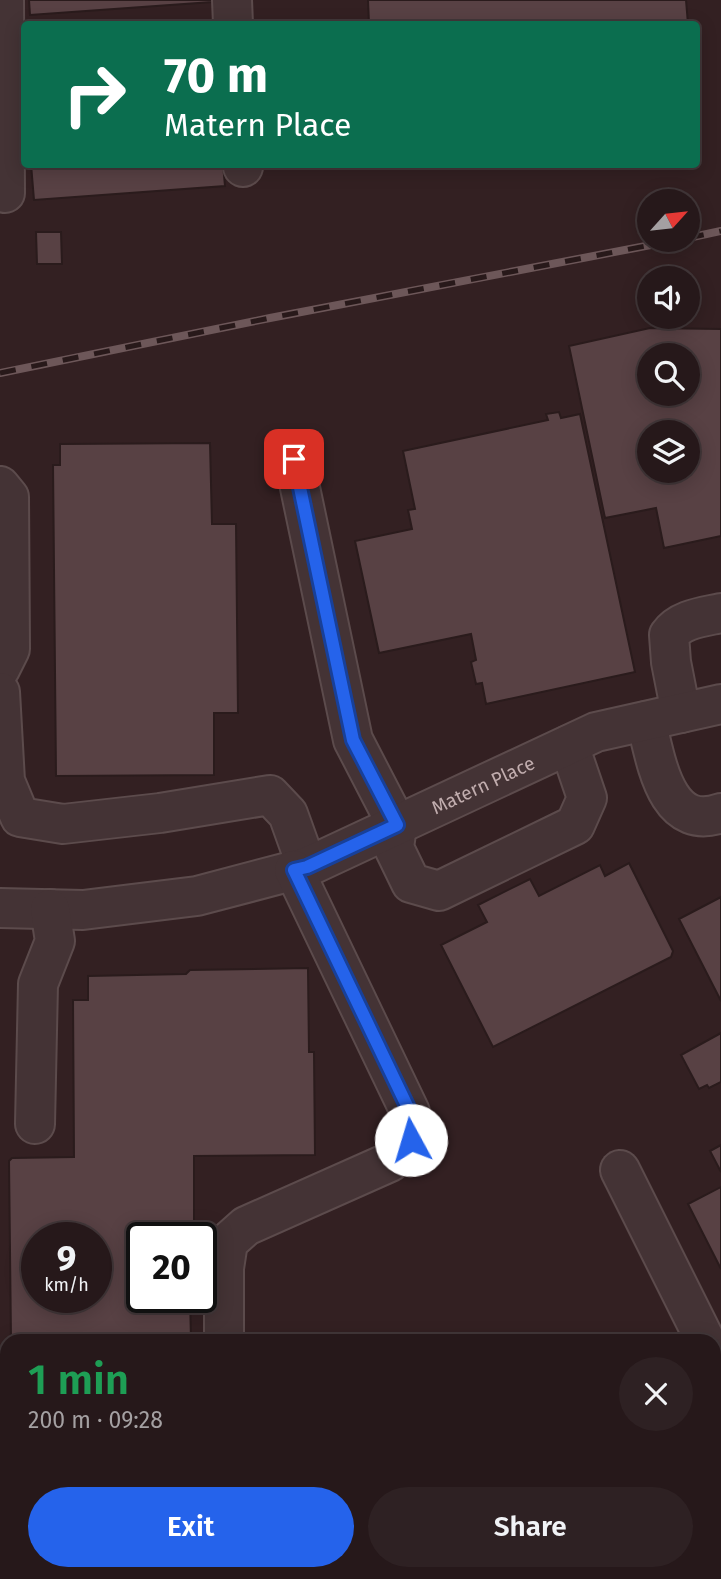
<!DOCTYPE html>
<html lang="en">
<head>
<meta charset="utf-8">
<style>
  body { margin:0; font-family:"Fira Sans",sans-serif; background:#2e2123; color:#f1f3f6; height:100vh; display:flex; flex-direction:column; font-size:26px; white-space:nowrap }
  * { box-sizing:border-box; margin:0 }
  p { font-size:23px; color:#a4a0a2 }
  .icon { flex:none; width:38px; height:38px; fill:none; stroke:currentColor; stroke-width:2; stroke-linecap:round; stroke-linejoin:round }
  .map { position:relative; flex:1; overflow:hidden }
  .drawer { position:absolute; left:0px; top:1334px; width:721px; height:247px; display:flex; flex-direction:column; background:#26181a; border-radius:21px 21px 0 0; box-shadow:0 4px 18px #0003,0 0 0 2px #423739 }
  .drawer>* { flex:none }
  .hud { position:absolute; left:21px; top:21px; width:679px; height:147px; border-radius:7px; box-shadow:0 4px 18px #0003,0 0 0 2px #423739; background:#0b6e4f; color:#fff; overflow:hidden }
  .needle { width:46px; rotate:63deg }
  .fabs { position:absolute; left:637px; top:189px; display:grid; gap:14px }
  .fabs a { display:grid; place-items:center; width:63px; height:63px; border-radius:50%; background:#26181a; box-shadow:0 4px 18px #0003,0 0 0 2px #423739; font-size:35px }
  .speed { position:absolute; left:21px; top:1222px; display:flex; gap:14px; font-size:35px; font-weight:700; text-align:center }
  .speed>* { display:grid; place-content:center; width:91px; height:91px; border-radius:50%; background:#26181a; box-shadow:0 4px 18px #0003,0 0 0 2px #423739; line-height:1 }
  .speed small { font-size:18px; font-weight:400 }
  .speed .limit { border:4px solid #111; border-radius:10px; background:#fff; color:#111 }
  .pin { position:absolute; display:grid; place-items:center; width:60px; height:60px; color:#fff; margin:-30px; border-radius:14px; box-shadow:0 4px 10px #0006 }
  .me { position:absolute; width:77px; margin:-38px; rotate:354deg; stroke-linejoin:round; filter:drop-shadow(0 0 5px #0008) }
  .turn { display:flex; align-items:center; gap:24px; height:147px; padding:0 28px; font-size:32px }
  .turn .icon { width:91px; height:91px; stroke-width:2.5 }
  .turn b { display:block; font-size:49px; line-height:60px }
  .round { display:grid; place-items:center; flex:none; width:74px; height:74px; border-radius:37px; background:#2e2123 }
  .headline { display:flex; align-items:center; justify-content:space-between; height:119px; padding:0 28px }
  h1 { font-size:42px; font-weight:600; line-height:52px; color:#1e9e55 }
  .button { display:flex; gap:14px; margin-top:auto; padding:14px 28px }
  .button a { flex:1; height:80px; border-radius:42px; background:#2563eb; color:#fff; font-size:28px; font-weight:600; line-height:80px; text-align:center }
  .button a+a { background:#2e2123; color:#f1f3f6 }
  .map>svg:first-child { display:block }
  .building { fill:#584144; stroke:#2a1b1c; stroke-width:2; fill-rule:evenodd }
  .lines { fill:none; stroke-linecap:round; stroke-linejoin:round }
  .minor-casing { stroke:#5c4b4c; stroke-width:42 }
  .minor { stroke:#443335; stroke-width:38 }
  .rail-casing { stroke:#6d5759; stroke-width:8 }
  .rail { stroke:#28191a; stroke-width:5; stroke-dasharray:16; stroke-linecap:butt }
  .route-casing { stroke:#184099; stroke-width:18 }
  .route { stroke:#2563eb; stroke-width:12 }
  .labels { text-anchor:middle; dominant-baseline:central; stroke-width:6; stroke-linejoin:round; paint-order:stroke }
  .street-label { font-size:19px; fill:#c1adae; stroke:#28191a }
</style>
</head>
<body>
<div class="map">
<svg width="721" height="1579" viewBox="0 0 721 1579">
  <rect width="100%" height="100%" fill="#332022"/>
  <!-- building -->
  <path class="building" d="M 29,0 L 212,0 L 212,2 L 30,15 Z
    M 368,0 L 686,0 L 688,24 L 369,24 Z
    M 31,164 L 223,164 L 225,186 L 34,200 Z
    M 36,232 L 61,232 L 62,264 L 37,264 Z
    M 650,328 L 721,329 L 721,536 L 664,548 L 656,508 L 605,518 L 569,346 ZM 649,355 L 688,355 L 688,394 L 649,394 ZM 649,432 L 688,432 L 688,471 L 649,471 Z
    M 559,412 L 561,418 L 580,414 L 635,672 L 486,704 L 482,683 L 476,684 L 471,662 L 476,660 L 471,634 L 379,653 L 355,541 L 412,529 L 408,510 L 415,509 L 403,451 L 548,420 L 546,414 Z
    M 210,443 L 212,524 L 236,524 L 238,713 L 214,713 L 214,775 L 56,776 L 53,465 L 60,465 L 60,444 Z
    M 629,863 L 673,951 L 671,957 L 493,1047 L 441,945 L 487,922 L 478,905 L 530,879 L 539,896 L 600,865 L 605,876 Z
    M 721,897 L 721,1001 L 679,919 Z
    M 308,968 L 309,1052 L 314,1052 L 315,1155 L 194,1156 L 194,1226 L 190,1226 L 190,1237 L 142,1237 L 142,1297 L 190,1297 L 191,1340 L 11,1340 L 9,1161 L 12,1158 L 74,1157 L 73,1000 L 88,1000 L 88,976 L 186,974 L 190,970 ZM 37,1237 L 96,1237 L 96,1297 L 37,1297 Z
    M 721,1033 L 721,1082 L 709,1088 L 707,1085 L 699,1089 L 681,1055 Z
    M 721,1145 L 721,1172 L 710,1151 Z
    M 721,1187 L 721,1269 L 688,1204 Z
    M 18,1573 L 137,1573 L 138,1579 L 18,1579 Z"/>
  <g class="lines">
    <defs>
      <g id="minor">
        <path d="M 4,0 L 5,193"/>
        <path d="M 232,0 L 233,24"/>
        <path d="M 243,164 L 243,167"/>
        <path d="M 294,459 L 353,740 L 397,825 L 394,848 L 411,883 L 439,891 L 575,825 L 587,798 L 569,745"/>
        <path d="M 0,486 L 9,497 L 10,649 L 0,669"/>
        <path d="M 0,692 L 5,781 L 20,817 L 63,824 L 160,813 L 270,795 L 288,814 L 307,867"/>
        <path d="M 681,713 L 671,662 L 669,635 C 680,619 703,617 721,613"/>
        <path d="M 646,721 C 656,759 665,833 721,813"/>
        <path id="s1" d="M 0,908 L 83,910 L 197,896 L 307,867 L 596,732 L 721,704"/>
        <path d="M 35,1124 L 38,984 L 55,941 L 50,909"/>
        <path d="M 620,1170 L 705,1340"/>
        <path d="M 224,1340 L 224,1268 L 228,1242 L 246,1226 L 390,1162 L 411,1140 L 410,1112 L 294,870"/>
        <path d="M 714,1358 L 721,1372"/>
        <path d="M 714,1469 L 721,1466"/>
        <path d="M 226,1573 L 226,1579"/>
        <path d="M 493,1579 L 505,1573"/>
      </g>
    </defs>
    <!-- minor casing -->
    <use href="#minor" class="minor-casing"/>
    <!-- minor -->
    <use href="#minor" class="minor"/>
    <defs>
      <path id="rail" d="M 688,238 L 721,231
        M 0,373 L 270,318 L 677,240"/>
    </defs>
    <!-- rail casing -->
    <use href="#rail" class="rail-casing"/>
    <!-- rail -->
    <use href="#rail" class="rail"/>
  </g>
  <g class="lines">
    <defs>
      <path id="route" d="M 294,459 L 353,740 L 397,825 L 307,867 L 294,870 L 410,1112 L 411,1140"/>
    </defs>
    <!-- route casing -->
    <use href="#route" class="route-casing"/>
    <!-- route -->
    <use href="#route" class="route"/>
  </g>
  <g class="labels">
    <!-- street labels -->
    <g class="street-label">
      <text stroke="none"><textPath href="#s1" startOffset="506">Matern Place</textPath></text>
    </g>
  </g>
</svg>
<div class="fabs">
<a><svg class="needle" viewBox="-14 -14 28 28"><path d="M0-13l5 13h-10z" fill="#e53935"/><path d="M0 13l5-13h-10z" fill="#a4a0a2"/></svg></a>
<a><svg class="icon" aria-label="sound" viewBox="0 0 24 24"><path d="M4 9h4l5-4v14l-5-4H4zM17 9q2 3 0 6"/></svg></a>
<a><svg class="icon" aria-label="search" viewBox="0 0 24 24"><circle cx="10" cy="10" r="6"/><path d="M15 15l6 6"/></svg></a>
<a><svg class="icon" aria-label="layers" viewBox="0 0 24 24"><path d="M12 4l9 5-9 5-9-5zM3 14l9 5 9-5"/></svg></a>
</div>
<div class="speed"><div>9<small>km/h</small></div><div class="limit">20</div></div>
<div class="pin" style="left:294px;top:459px;background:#d93025"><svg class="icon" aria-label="arrive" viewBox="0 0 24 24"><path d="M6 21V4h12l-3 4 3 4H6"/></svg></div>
<svg class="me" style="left:411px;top:1140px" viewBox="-20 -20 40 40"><circle r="19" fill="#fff"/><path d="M0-13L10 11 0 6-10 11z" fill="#2563eb"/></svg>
<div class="hud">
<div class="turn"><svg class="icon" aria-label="right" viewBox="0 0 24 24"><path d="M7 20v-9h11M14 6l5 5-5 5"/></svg><div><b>70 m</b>Matern Place</div></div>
</div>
<section class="drawer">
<div class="headline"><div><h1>1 min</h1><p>200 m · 09:28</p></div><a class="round"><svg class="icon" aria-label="close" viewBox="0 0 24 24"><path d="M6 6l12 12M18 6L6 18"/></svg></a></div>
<div class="button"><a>Exit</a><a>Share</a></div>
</section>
</div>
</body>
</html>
